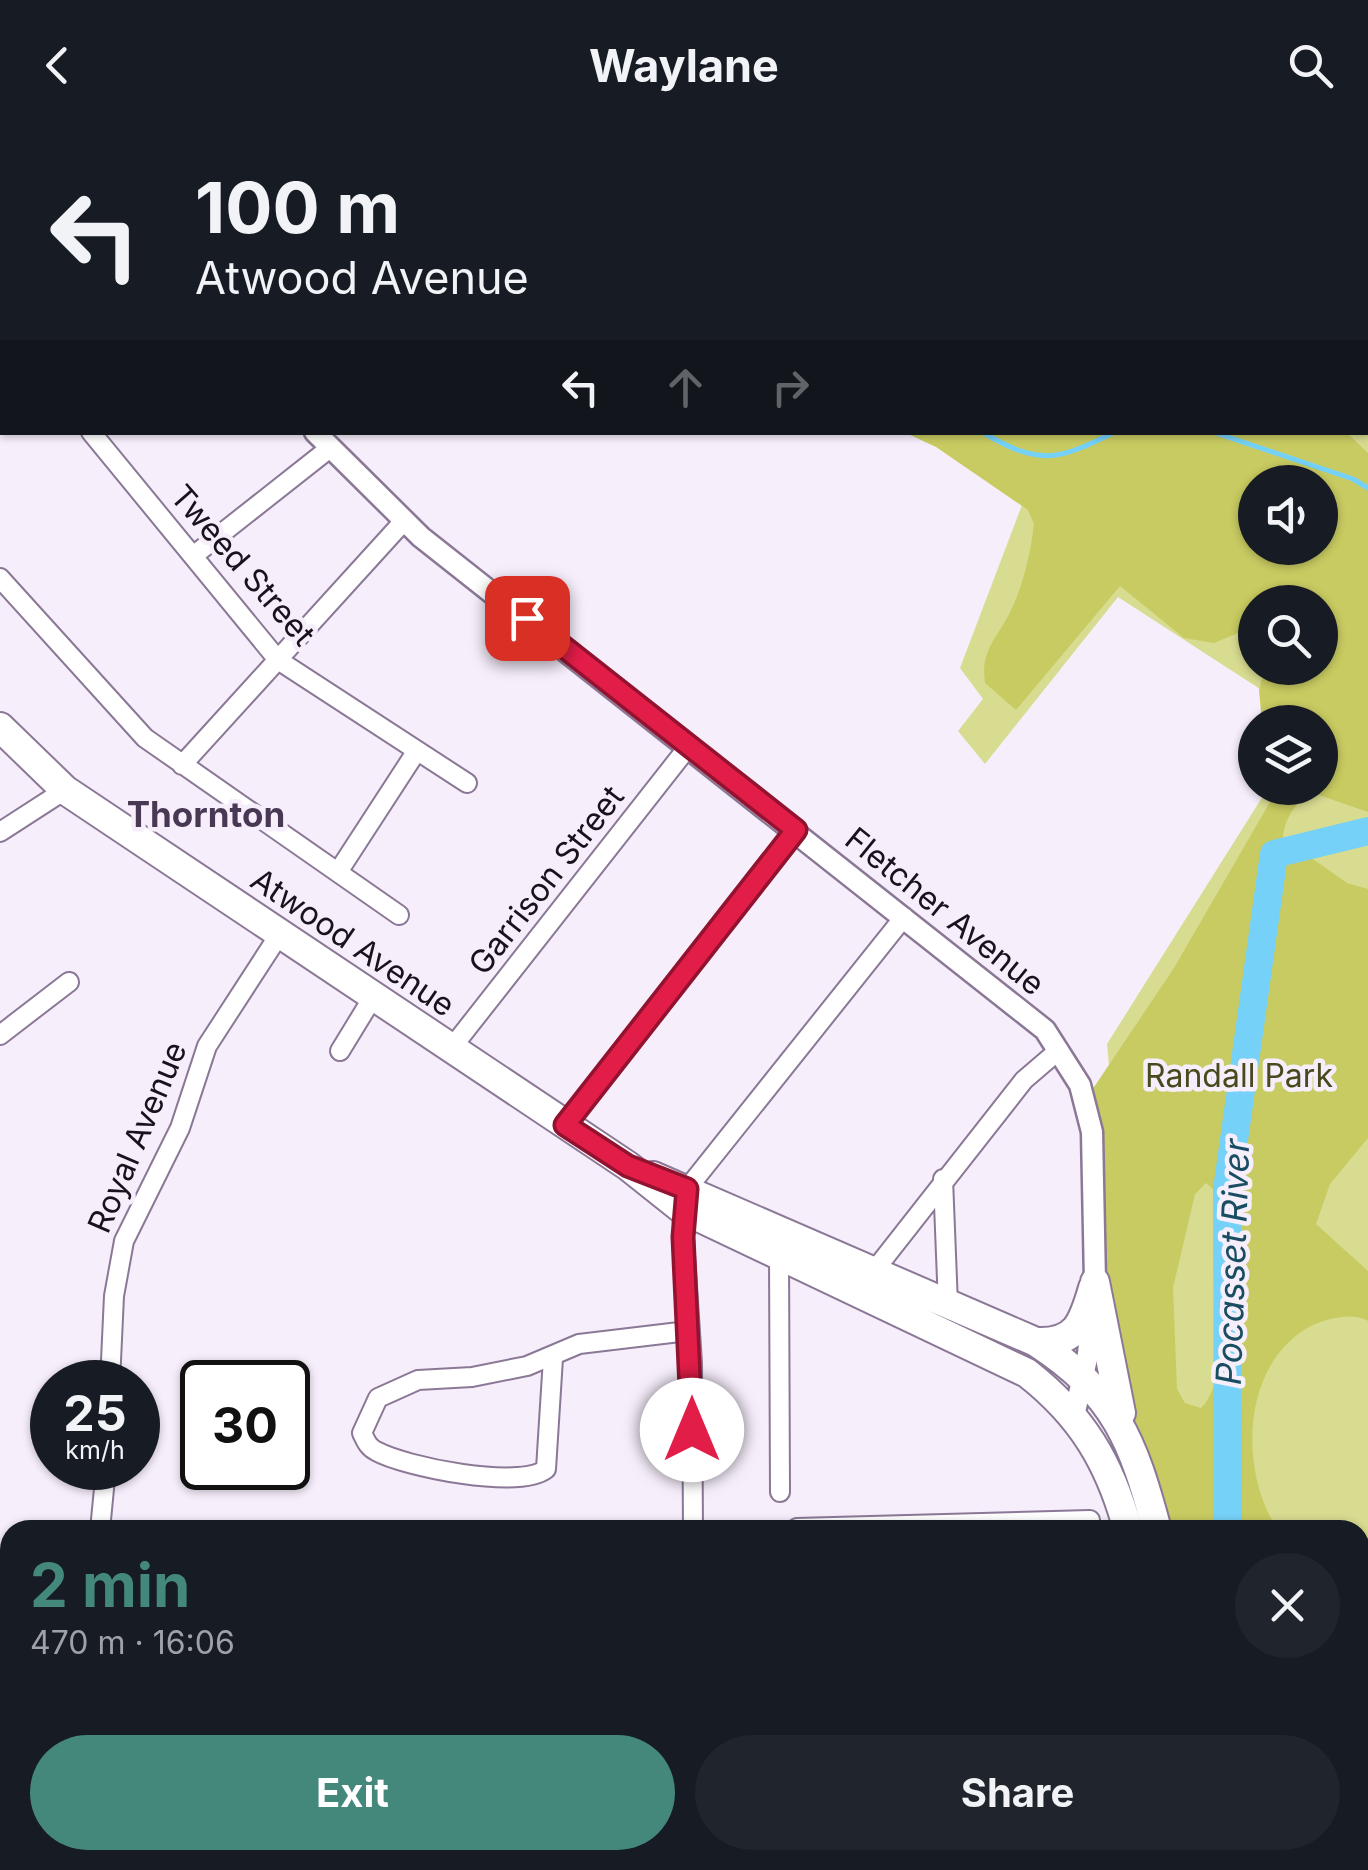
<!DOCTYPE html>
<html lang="en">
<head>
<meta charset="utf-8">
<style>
  body { margin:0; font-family:Inter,sans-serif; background:#20242c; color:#f1f3f6; height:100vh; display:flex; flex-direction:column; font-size:38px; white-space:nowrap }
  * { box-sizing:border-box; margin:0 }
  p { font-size:32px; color:#9ea1a6 }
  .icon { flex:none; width:55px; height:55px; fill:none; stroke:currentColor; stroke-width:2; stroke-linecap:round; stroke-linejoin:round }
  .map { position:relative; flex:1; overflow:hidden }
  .panel { position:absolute; left:0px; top:1390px; width:1370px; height:350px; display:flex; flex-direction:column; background:#171b24; border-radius:30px 30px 0 0; box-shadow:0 2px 8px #0004 }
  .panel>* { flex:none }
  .top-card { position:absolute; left:0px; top:0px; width:1370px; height:305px; box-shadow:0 2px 8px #0004; background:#171b24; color:#f1f3f6; overflow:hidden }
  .buttons { position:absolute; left:1238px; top:335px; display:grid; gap:20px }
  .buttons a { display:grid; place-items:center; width:100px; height:100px; border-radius:50%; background:#171b24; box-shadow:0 2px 8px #0004; font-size:50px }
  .speed { position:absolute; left:30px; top:1230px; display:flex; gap:20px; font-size:50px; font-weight:700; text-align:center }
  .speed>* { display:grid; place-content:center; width:130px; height:130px; border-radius:50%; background:#171b24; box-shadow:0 2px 8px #0004; line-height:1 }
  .speed small { font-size:25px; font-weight:400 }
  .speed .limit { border:5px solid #111; border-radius:15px; background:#fff; color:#111 }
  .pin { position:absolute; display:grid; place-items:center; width:85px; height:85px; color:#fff; margin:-42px; border-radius:20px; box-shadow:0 5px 15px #0006 }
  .me { position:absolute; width:110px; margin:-55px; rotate:0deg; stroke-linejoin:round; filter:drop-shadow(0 0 8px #0008) }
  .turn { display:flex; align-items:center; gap:35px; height:210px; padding:0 30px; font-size:45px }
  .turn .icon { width:130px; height:130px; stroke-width:2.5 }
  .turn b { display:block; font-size:70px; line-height:85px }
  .lanes { display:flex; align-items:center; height:95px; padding:0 30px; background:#0003; justify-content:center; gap:50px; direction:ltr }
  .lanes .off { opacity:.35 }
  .round { display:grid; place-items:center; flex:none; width:105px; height:105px; border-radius:52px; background:#20242c }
  .head { display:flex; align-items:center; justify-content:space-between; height:170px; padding:0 30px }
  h1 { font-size:60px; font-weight:700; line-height:75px; color:#44887c }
  .action { display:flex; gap:20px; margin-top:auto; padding:20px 30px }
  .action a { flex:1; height:115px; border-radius:60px; background:#44887c; color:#fff; font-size:40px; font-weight:700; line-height:115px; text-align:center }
  .action a+a { background:#20242c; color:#f1f3f6 }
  header { display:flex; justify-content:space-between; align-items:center; height:130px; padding:0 30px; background:#171b24; font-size:45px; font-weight:700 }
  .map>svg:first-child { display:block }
  .green { fill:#d8dc91; fill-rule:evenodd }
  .forest { fill:#c8cb61; fill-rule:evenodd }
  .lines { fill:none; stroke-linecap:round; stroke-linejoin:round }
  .stream { stroke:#75d1f8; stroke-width:5 }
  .river { stroke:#75d1f8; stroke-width:28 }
  .minor-casing { stroke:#8b7896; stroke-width:22 }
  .tertiary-casing { stroke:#8b7896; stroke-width:25 }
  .primary-casing { stroke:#8b7896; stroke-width:32 }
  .minor { stroke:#fff; stroke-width:18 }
  .tertiary { stroke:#fff; stroke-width:20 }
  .primary { stroke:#fff; stroke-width:28 }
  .route-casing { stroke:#92132f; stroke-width:25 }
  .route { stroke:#e11d48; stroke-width:18 }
  .labels { text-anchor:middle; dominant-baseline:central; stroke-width:9; stroke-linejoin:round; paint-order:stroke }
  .street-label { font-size:32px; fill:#19121d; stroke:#f6eefb }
  .park-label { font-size:32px; fill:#484a1e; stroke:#f6eefb }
  .neighbourhood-label { font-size:35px; font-weight:bold; fill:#493853; stroke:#f6eefb }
  .water-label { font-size:35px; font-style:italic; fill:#194d62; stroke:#f6eefb }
</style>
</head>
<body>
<header><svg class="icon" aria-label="back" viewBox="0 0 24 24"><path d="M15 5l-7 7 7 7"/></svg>Waylane<svg class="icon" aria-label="search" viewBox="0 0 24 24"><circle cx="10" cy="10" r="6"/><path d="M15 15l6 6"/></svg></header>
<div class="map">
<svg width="1368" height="1740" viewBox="0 0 1368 1740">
  <rect width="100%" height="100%" fill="#f6eefb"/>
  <!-- green -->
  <path class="green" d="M 1368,147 L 1368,1740 L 1343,1730 L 1360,1730 L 1360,1400 L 1166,1400 L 1121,1064 L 1107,914 L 1268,658 L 1320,658 L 1320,592 L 1305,588 L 1118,467 L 985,634 L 958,601 L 983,569 L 960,538 L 1033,346 L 1156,302 L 1368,302 ZM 1255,352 L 1320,352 L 1320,418 L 1255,418 ZM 1255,472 L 1320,472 L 1320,538 L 1255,538 Z"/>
  <!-- forest -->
  <path class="forest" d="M 1346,302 L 1368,323 L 1368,682 L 1313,663 C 1296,670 1284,690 1283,708 L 1347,753 L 1368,759 L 1368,1008 L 1330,1054 L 1316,1094 L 1368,1141 L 1368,1191 C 1354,1182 1330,1188 1315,1194 C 1242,1228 1237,1339 1278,1400 L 1156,1400 L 1105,1204 L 1088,966 L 1174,838 L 1278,658 L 1320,658 L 1320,592 L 1262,592 L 1259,560 L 1265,538 L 1320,538 L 1320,472 L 1255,472 L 1255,496 L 1214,513 L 1184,508 L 1120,456 L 1016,580 L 985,553 C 980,519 998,508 1011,480 C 1023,456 1031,421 1034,394 L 1028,380 L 936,317 L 906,303 ZM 1255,352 L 1320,352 L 1320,418 L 1255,418 ZM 1206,1053 C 1224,1068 1235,1083 1237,1106 C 1232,1142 1226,1258 1201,1278 L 1185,1273 L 1177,1259 L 1173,1158 L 1195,1064 Z
    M 1360,1416 L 1368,1428 L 1368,1606 L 1360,1592 Z"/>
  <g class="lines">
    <!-- stream -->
    <path class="stream" d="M 417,0 L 421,2
      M 982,302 C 1041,337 1058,330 1115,302
      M 1213,302 L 1353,349 L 1368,358"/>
    <!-- river -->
    <path class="river" d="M 1228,1400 L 1227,1060 L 1274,724 L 1368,701
      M 1360,1679 L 1368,1683"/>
    <defs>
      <path id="minor" d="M 897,0 L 897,2
        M 1067,0 L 1068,2
        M 1238,0 L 1238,2
        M 0,195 L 2,198
        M 0,230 L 2,228
        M 91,302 L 278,530 L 467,653
        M 193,426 L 330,318
        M 0,448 L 145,608 L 399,785
        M 182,635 L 403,392
        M 0,702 L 65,660
        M 338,742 L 416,622
        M 0,905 L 69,852
        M 450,920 L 688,617
        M 340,921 L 373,867
        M 565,995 L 796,700
        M 943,1049 L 948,1175
        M 779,1126 L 780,1362
        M 874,1141 L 1024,950 L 1059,920
        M 553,1228 L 546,1339 C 520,1360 405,1337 376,1321 C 368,1317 366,1311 362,1303 L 378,1268 L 418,1250 L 472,1247 L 527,1236 L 579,1214 L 688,1201
        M 110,1252 L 114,1166 L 124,1111 L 180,998 L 207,916 L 279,805
        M 797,1398 L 1090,1390 L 1091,1400
        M 100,1400 L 106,1338
        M 693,1400 L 692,1233 L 682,1079 L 687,1059 L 904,787
        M 0,1556 L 10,1557
        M 936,1730 L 937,1740
        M 25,1740 L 27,1730"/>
      <path id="tertiary" d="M 102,0 L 102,2
        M 315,302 L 421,407 L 1045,900 L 1080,955 L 1092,1002 L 1095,1152 L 1088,1224 L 1074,1286"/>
      <path id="primary" d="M 0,597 L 65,660 L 628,1036 L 682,1079 L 1027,1243 C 1082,1286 1110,1333 1128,1400
        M 653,1046 L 1036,1212 C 1116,1264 1133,1311 1157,1400
        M 1095,1152 L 1121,1283
        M 1036,1212 C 1076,1214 1083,1193 1093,1158
        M 1201,1730 L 1201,1740"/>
    </defs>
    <!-- minor casing -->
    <use href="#minor" class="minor-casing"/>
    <!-- tertiary casing -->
    <use href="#tertiary" class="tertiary-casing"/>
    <!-- primary casing -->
    <use href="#primary" class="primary-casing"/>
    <!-- minor -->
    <use href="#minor" class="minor"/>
    <!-- tertiary -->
    <use href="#tertiary" class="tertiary"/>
    <!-- primary -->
    <use href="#primary" class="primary"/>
  </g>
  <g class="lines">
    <defs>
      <path id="route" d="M 527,488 L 796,700 L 565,995 L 628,1036 L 687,1059 L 683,1107 L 692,1300"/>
    </defs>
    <!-- route casing -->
    <use href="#route" class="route-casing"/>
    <!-- route -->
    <use href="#route" class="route"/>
  </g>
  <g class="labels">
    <!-- street labels -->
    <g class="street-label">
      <text transform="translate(243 435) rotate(49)">Tweed Street</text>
      <text transform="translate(546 750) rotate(-52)">Garrison Street</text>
      <text transform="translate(945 781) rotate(39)">Fletcher Avenue</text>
      <text transform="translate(353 812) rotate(34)">Atwood Avenue</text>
      <text transform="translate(137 1007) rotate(-67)">Royal Avenue</text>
    </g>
    <!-- park labels -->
    <g class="park-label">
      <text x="1239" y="945">Randall Park</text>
    </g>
    <!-- neighbourhood labels -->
    <g class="neighbourhood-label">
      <text x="206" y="684">Thornton</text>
    </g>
    <!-- water labels -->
    <g class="water-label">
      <text transform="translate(1232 1132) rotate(-88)">Pocasset River</text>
    </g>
  </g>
</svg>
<div class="buttons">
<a><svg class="icon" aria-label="sound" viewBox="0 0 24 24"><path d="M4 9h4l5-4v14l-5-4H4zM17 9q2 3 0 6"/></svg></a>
<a><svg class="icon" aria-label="search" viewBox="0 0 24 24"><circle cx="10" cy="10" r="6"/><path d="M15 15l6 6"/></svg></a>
<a><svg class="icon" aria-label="layers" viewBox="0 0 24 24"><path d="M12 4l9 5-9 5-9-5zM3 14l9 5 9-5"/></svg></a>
</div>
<div class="speed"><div>25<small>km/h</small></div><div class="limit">30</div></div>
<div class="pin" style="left:527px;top:488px;background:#d93025"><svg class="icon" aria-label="arrive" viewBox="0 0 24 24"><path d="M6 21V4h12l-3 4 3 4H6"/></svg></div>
<svg class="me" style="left:692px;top:1300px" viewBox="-20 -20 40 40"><circle r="19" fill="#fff"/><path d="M0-13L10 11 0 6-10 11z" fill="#e11d48"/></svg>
<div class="top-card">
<div class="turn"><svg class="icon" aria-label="left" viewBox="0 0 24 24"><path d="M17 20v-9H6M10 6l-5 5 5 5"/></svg><div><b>100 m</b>Atwood Avenue</div></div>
<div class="lanes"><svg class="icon" aria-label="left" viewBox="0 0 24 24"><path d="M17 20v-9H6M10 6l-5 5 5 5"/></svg><svg class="icon off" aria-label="ahead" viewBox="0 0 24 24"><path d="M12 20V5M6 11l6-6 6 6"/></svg><svg class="icon off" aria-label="right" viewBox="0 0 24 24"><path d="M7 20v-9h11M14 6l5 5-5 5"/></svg></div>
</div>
<section class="panel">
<div class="head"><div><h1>2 min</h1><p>470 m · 16:06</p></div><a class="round"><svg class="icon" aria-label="close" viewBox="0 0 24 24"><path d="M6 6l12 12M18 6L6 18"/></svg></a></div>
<div class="action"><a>Exit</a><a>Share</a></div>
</section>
</div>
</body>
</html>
